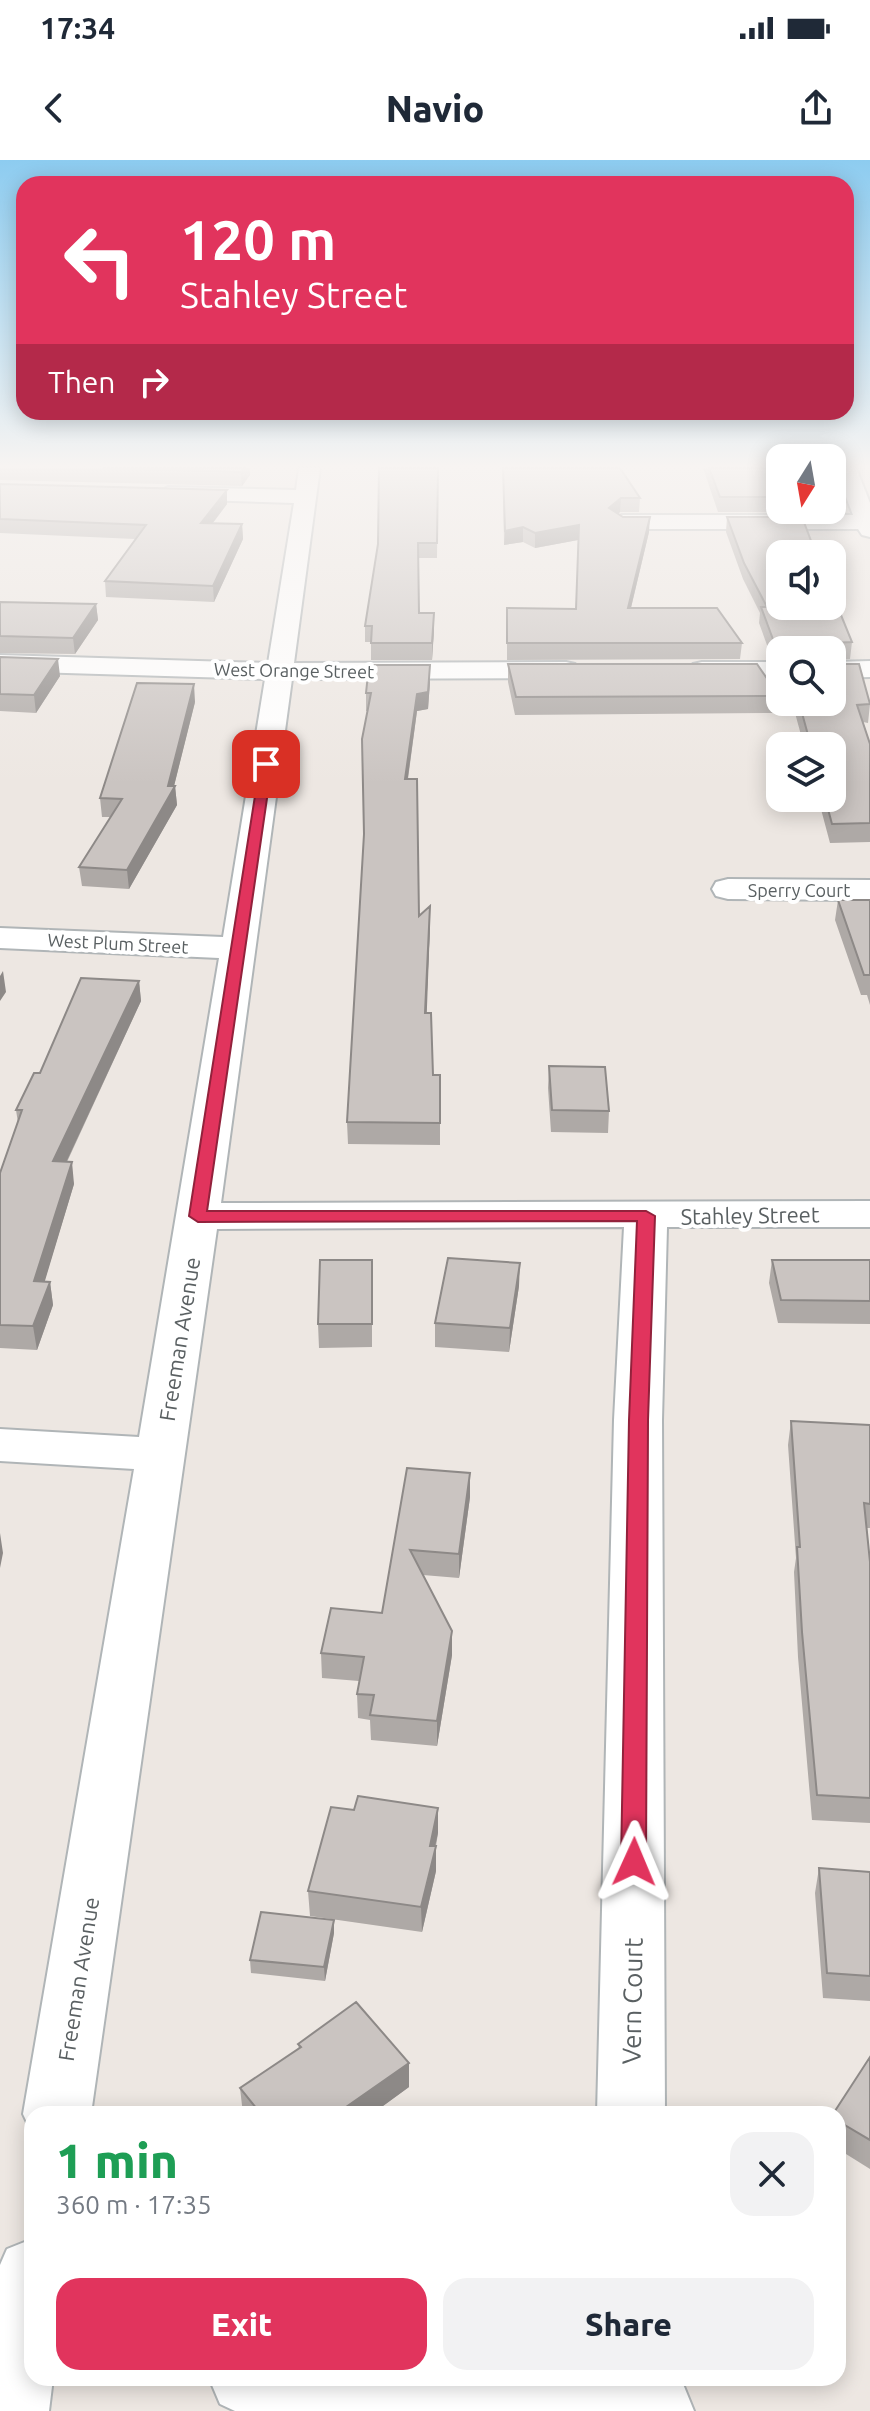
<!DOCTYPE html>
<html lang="en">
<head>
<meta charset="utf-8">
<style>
  body { margin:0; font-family:Ubuntu,sans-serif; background:#f2f2f3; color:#1f2937; height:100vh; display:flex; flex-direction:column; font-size:30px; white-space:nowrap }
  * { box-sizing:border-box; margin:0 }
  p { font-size:26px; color:#747a83 }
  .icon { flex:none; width:44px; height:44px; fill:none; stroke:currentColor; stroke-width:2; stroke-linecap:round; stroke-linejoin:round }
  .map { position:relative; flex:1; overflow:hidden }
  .drawer { position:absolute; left:24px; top:1946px; width:822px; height:280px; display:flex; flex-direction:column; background:#fff; border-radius:24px; box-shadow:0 4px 20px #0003 }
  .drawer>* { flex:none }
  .top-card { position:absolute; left:16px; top:16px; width:838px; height:244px; border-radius:24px; box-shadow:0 4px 20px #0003; background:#e1345d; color:#fff; overflow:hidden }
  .needle { width:52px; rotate:191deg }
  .buttons { position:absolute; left:766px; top:284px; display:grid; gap:16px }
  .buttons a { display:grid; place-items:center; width:80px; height:80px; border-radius:16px; background:#fff; box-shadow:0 4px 20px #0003; font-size:40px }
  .pin { position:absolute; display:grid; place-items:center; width:68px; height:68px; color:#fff; margin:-34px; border-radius:16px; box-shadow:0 4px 12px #0006 }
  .me { position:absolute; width:88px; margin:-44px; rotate:1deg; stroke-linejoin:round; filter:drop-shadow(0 0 6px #0008) }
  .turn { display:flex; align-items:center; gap:28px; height:168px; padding:0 32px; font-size:36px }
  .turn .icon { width:104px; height:104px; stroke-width:2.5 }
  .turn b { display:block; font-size:56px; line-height:68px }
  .then { display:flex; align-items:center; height:76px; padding:0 32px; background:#0003; gap:16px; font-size:30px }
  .round { display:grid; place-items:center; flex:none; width:84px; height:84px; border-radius:24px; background:#f2f2f3 }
  .head { display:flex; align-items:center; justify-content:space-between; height:136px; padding:0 32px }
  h1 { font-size:48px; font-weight:800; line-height:60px; color:#1e9e55 }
  .primary-button { display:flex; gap:16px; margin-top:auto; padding:16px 32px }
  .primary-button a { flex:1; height:92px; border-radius:24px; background:#e1345d; color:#fff; font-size:32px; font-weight:800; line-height:92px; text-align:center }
  .primary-button a+a { background:#f2f2f3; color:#1f2937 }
  .status { display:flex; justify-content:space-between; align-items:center; height:56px; padding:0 40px; background:#fff; direction:ltr }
  .status svg { height:22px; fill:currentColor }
  header { display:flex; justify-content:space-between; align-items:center; height:104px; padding:0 32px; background:#fff; font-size:36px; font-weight:800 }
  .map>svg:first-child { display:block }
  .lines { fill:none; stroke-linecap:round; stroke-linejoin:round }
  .street-casing { stroke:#b0b5b7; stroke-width:4 }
  .street { fill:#fff; fill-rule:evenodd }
  .wall { fill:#aea9a6 }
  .shaded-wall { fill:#8d8987 }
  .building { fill:#cac4c1; stroke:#8d8987; stroke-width:2 }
  .route { fill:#e1345d; stroke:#92223c; stroke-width:2 }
  .labels { text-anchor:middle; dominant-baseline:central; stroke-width:8; stroke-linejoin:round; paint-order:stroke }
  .far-street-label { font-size:18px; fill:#5a6062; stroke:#fff }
  .street-label { font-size:22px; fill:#5a6062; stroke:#fff }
  .near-street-label { font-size:26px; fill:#5a6062; stroke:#fff }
</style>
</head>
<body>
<div class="status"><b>17:34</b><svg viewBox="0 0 49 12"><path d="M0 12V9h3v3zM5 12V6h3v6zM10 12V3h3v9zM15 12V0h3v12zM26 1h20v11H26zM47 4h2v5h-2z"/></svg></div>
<header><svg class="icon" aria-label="back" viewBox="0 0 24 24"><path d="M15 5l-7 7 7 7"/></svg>Navio<svg class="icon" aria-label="share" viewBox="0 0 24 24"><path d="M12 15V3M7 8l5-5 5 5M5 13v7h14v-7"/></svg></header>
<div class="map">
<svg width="870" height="2251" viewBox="0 0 870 2251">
  <rect width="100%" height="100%" fill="#ede7e2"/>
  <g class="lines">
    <defs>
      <path id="street" d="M 299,308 L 320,308 L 294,503 L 566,502 L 575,504 L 579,510 L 575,516 L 566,518 L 292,519 L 221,1043 L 870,1041 L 870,1067 L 667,1067 L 662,1260 L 665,1954 L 597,1954 L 614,1260 L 624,1067 L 217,1069 L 91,1954 L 32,1954 L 32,1973 L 23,1954 L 134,1309 L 0,1301 L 0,1269 L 139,1277 L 219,798 L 0,788 L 0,768 L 223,777 L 265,519 L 0,511 L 0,495 L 268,503 L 294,343 L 168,339 L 157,333 L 168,327 L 296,330 Z
        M 835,308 L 856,308 L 870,343 L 870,377 L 862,375 L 858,369 L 622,369 L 611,362 L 622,355 L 853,355 Z
        M 870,501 L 870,517 L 832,518 L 832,502 Z
        M 702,502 L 780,502 L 780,518 L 693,516 L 689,510 L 693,504 Z
        M 728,719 L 870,720 L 870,740 L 728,739 L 716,736 L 712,729 L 716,722 Z
        M 32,2079 L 32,2218 L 53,2218 L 49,2251 L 0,2251 L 0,2105 L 7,2089 Z
        M 209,2218 L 668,2218 L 683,2224 L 694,2251 L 235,2251 L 220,2244 Z"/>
    </defs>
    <!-- street casing -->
    <use href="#street" class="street-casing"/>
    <!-- street -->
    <use href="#street" class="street"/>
  </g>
  <!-- wall -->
  <path class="wall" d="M 0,308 L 250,308 L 250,315 L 242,326 L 0,320 Z
    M 438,308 L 437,398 L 419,398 L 419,453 L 434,470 L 432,500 L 371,500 L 371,482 L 365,482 L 365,466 L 378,384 Z
    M 503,308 L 640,338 L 639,352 L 620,352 L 618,354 L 649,372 L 631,448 L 742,483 L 740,499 L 507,500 L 507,448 L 576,449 L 578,380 L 535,388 L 523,382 L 504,385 Z
    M 703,308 L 780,308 L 780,350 L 792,350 L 792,352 L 718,352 Z
    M 0,324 L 227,344 L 213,363 L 242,364 L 243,379 L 214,442 L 106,437 L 105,421 L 135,379 L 0,373 Z
    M 727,357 L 852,482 L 850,499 L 832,500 L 832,490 L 780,490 L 780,501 L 772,499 L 759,463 L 760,453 L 743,419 L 726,372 Z
    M 0,442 L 96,444 L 98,460 L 75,494 L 0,493 Z
    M 0,497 L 60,516 L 36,553 L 0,551 Z
    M 508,504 L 779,536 L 777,553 L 515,555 L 508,522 Z
    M 430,522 L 428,549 L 417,551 L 408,619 L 419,756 L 430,766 L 426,853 L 433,915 L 440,915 L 440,985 L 348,984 L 347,962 L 364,674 L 368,551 L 366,551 L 366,533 Z
    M 195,542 L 174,626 L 175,626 L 177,645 L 129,729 L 82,726 L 79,707 L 111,657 L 102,657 L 100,638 Z
    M 788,542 L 832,542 L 870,544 L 868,563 L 863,562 L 870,583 L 870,682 L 830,683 L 818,638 L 832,638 L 832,586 L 804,586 L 795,553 L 792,553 Z
    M 838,740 L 870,740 L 870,845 L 867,835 L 861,835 L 835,760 Z
    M 139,821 L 141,841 L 67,1002 L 74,1024 L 44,1122 L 50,1122 L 53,1145 L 37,1190 L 0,1188 L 0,1013 L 18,963 L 16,950 L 40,913 Z
    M 549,906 L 609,951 L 608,973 L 551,972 L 548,928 Z
    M 372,1100 L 372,1187 L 319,1188 L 318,1164 Z
    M 772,1100 L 870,1100 L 870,1164 L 778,1163 L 769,1123 Z
    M 519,1126 L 509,1192 L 435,1187 L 435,1163 Z
    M 791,1261 L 870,1265 L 870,1368 L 867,1368 L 870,1402 L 870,1663 L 812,1660 L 798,1497 L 794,1412 L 796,1398 L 788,1285 Z
    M 407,1308 L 470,1313 L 470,1337 L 459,1418 L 423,1415 L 452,1495 L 437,1586 L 371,1580 L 370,1560 L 358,1558 L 357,1534 L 359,1521 L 322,1518 L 321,1493 L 382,1453 Z
    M 438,1673 L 436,1686 L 436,1711 L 422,1772 L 310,1756 L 308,1731 Z
    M 819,1708 L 870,1712 L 870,1841 L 823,1838 L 815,1733 Z
    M 334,1773 L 325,1821 L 251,1813 L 250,1800 Z
    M 298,1884 L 409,1903 L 409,1927 L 372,1954 L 243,1954 L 240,1928 L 299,1889 Z
    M 870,1897 L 870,2009 L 838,1989 L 838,1954 Z"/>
  <!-- shaded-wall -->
  <path class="shaded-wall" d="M 240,308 L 250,308 L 250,315 L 242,326 Z
    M 227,330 L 227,344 L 202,377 L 201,363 Z
    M 621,338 L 620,352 L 608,363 L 609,348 Z
    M 650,357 L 649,372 L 627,464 L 628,448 Z
    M 242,364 L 243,379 L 214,442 L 213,426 Z
    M 579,365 L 578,380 L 535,388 L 535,373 Z
    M 523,367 L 523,382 L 504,385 L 505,371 Z
    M 96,444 L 98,460 L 75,494 L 73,478 Z
    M 434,453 L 434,470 L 432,500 L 432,483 Z
    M 58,499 L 60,516 L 36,553 L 34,535 Z
    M 430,505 L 430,522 L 428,549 L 417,551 L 405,638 L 405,619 L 417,534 Z
    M 194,524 L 195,542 L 173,630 L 175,626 L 177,645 L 129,729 L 127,710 L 168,626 Z
    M 430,746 L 430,766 L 426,874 L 425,853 Z
    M 3,811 L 6,832 L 0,841 L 0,816 Z
    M 139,821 L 141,841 L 56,1024 L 53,1001 Z
    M 72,1002 L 74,1024 L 38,1144 L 34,1121 Z
    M 520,1103 L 519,1126 L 509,1192 L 510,1168 Z
    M 50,1122 L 53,1145 L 37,1190 L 33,1166 Z
    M 470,1313 L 470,1337 L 459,1418 L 459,1394 Z
    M 0,1373 L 3,1393 L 0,1408 Z
    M 452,1471 L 452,1495 L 437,1586 L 437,1561 Z
    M 438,1648 L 438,1673 L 431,1705 L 436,1686 L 436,1711 L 422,1772 L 421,1747 L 430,1686 Z
    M 334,1760 L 334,1773 L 325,1821 L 324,1807 Z
    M 409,1903 L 409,1927 L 372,1954 L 336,1954 Z"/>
  <!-- building -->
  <path class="building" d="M 102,308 L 244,308 L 241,312 Z
    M 379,308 L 438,308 L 437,383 L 418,383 L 419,453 L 434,453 L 432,483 L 371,483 L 372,466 L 365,466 L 378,384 Z
    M 503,308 L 620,308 L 640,338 L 621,338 L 609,348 L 623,357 L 650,357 L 628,448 L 717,448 L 742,483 L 507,483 L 507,448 L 576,449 L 579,365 L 535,373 L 523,367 L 505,371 Z
    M 709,308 L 780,308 L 780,337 L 720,337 Z
    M 0,324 L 227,330 L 201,363 L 242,364 L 213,426 L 105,421 L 146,365 L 0,359 Z
    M 727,357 L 802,357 L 816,394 L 780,394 L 780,446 L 832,446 L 832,433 L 852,482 L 832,483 L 832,490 L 785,490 L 785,485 L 774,482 L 761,447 L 767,447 L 744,403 Z
    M 0,442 L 96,444 L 73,478 L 0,476 Z
    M 0,497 L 58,499 L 34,535 L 0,534 Z
    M 832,502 L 834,504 L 859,504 L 870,544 L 857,545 L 870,584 L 870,663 L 832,664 L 825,638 L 832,638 L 832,586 L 811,586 L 799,542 L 832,542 Z
    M 508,504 L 757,504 L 779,536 L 516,537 Z
    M 369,505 L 430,505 L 428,532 L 417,534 L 405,619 L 417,619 L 419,756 L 430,746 L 425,853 L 431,853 L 433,915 L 440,915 L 440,963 L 347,962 L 364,674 L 362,579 L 371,533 L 366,533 Z
    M 137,523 L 194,524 L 168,626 L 175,626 L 127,710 L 79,707 L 122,639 L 100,638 Z
    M 838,740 L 870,740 L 870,815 L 864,815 Z
    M 81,818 L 139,821 L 53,1001 L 72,1002 L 34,1121 L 50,1122 L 33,1166 L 0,1165 L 0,1013 L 22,950 L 16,950 L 34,913 L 40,913 Z
    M 549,906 L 605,907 L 609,951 L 552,950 Z
    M 448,1098 L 520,1103 L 510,1168 L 435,1163 Z
    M 320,1100 L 372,1100 L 372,1164 L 318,1164 Z
    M 772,1100 L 870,1100 L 870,1141 L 781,1140 Z
    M 791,1261 L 870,1265 L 870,1344 L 864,1343 L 870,1402 L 870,1638 L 817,1635 L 802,1472 L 797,1387 L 800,1387 Z
    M 407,1308 L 470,1313 L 459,1394 L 410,1390 L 452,1471 L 437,1561 L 370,1555 L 374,1535 L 357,1534 L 364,1497 L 321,1493 L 331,1448 L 382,1453 Z
    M 358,1636 L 438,1648 L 430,1686 L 436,1686 L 421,1747 L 308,1731 L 331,1647 L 354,1650 Z
    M 819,1708 L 870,1712 L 870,1816 L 827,1813 Z
    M 261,1752 L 334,1760 L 324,1807 L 250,1800 Z
    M 356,1842 L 409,1903 L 336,1954 L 261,1954 L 240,1928 L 301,1887 L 298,1884 Z
    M 870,1897 L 870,1980 L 838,1961 L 838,1954 L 833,1954 Z"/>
  <!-- sky -->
  <linearGradient id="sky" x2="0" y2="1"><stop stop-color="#8dccf0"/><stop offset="0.49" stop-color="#f7f4f2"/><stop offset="1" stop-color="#f7f4f2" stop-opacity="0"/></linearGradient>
  <rect width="870" height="624" fill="url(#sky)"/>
  <!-- route -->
  <path class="route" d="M 266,600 L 272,604 L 207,1051 L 646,1051 L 655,1056 L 648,1260 L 646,1702 L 642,1709 L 634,1712 L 625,1709 L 621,1702 L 629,1260 L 637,1061 L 198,1062 L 189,1056 L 260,604 Z"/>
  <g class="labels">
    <!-- far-street labels -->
    <g class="far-street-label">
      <text transform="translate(294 510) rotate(1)">West Orange Street</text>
      <text x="799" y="730">Sperry Court</text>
      <text transform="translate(118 783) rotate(3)">West Plum Street</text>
    </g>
    <!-- street labels -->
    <g class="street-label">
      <text transform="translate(750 1055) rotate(-1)">Stahley Street</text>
      <text transform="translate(179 1179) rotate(-81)">Freeman Avenue</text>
      <text transform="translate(78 1819) rotate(-81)">Freeman Avenue</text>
    </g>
    <!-- near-street labels -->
    <g class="near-street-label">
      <text transform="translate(632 1841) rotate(-89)">Vern Court</text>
    </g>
  </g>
</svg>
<div class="buttons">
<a><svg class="needle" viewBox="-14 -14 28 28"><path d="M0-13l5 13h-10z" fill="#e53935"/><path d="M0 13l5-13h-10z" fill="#747a83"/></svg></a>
<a><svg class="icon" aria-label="sound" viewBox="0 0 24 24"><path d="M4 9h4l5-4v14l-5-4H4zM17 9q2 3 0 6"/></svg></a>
<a><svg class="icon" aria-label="search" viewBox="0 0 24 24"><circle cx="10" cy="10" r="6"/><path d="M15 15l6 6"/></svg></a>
<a><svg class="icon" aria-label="layers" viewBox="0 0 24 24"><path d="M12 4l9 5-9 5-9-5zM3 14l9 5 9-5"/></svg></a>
</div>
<div class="pin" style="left:266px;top:604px;background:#d93025"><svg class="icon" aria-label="arrive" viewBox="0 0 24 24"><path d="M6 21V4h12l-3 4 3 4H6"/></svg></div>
<svg class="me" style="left:634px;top:1702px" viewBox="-20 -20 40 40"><path d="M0-17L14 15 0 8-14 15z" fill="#e1345d" stroke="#fff" stroke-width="4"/></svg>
<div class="top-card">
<div class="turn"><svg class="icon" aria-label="left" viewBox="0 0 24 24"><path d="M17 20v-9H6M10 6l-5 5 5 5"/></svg><div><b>120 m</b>Stahley Street</div></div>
<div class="then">Then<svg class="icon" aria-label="right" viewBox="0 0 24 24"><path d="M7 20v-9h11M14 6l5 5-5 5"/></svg></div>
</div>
<section class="drawer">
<div class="head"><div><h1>1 min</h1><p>360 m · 17:35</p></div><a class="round"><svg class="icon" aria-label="close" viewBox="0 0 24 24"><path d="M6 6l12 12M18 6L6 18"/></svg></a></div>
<div class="primary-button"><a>Exit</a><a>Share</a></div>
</section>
</div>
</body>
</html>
